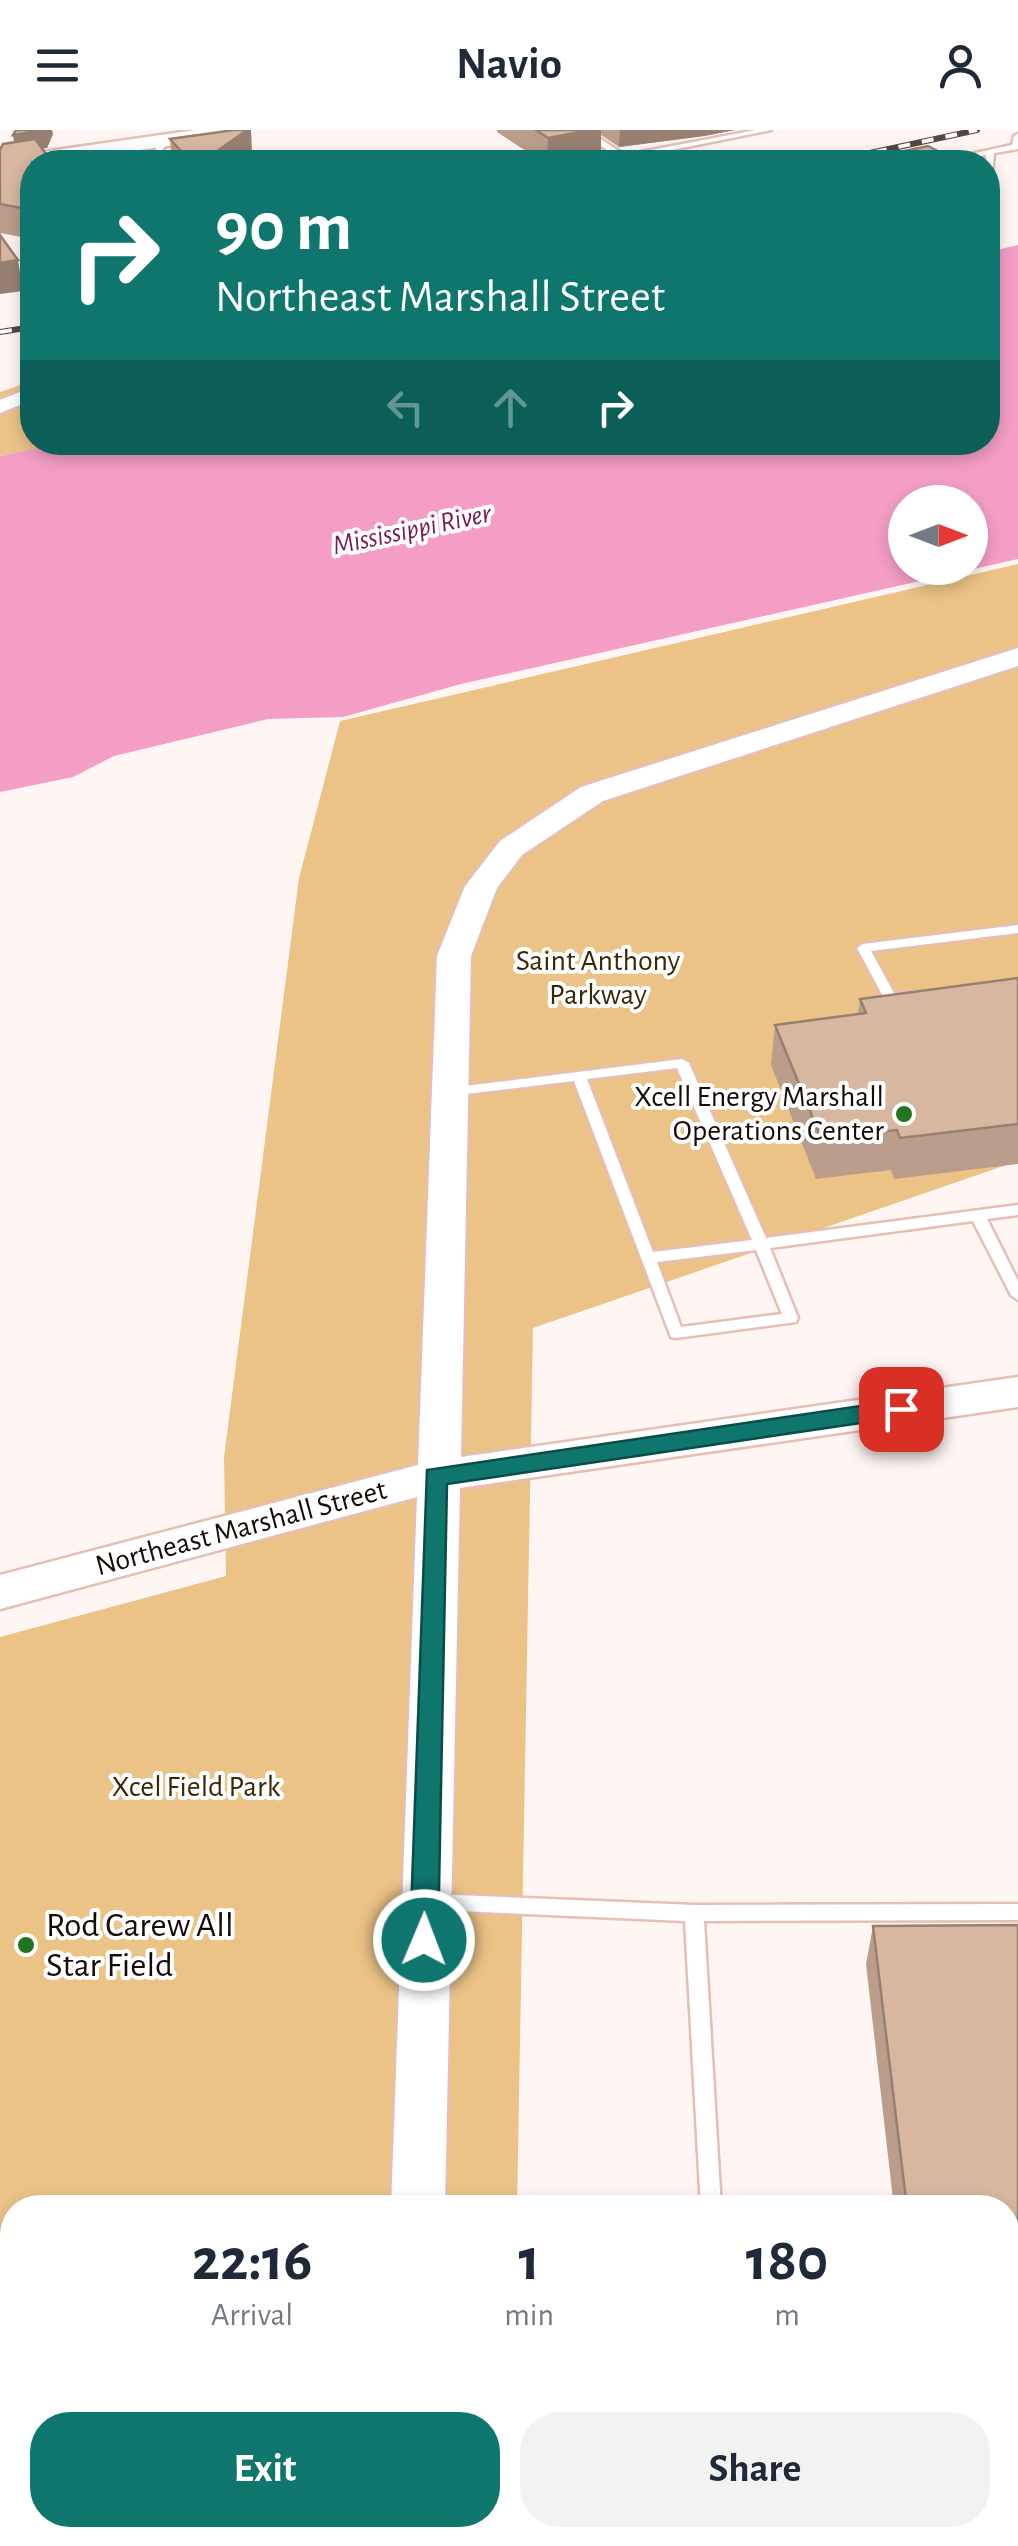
<!DOCTYPE html>
<html lang="en">
<head>
<meta charset="utf-8">
<style>
  body { margin:0; font-family:"Alegreya Sans",sans-serif; background:#f2f2f3; color:#1f2937; height:100vh; display:flex; flex-direction:column; font-size:38px; white-space:nowrap }
  * { box-sizing:border-box; margin:0 }
  p { font-size:32px; color:#747a83 }
  .icon { flex:none; width:55px; height:55px; fill:none; stroke:currentColor; stroke-width:2; stroke-linecap:round; stroke-linejoin:round }
  .map { position:relative; flex:1; overflow:hidden }
  .details { position:absolute; left:0px; top:2065px; width:1020px; height:352px; display:flex; flex-direction:column; background:#fff; border-radius:40px 40px 0 0; box-shadow:0 5px 15px #0003 }
  .details>* { flex:none }
  .hud { position:absolute; left:20px; top:20px; width:980px; height:305px; border-radius:40px; box-shadow:0 5px 15px #0003; background:#0f766e; color:#fff; overflow:hidden }
  .needle { width:65px; rotate:90deg }
  .fabs { position:absolute; left:888px; top:355px; display:grid; gap:20px }
  .fabs a { display:grid; place-items:center; width:100px; height:100px; border-radius:50%; background:#fff; box-shadow:0 5px 15px #0003; font-size:50px }
  .pin { position:absolute; display:grid; place-items:center; width:85px; height:85px; color:#fff; margin:-42px; border-radius:20px; box-shadow:0 5px 15px #0006 }
  .me { position:absolute; width:110px; margin:-55px; rotate:1deg; stroke-linejoin:round; filter:drop-shadow(0 0 8px #0008) }
  .turn { display:flex; align-items:center; gap:35px; height:210px; padding:0 30px; font-size:45px }
  .turn .icon { width:130px; height:130px; stroke-width:2.5 }
  .turn b { display:block; font-size:70px; line-height:85px }
  .lanes { display:flex; align-items:center; height:95px; padding:0 30px; background:#0003; justify-content:center; gap:50px; direction:ltr }
  .lanes .off { opacity:.35 }
  .eta { display:flex; justify-content:space-evenly; align-items:center; height:170px; text-align:center }
  .eta b { font-size:60px; font-weight:700; line-height:70px }
  .cta { display:flex; gap:20px; margin-top:auto; padding:20px 30px }
  .cta a { flex:1; height:115px; border-radius:40px; background:#0f766e; color:#fff; font-size:40px; font-weight:700; line-height:115px; text-align:center }
  .cta a+a { background:#f2f2f3; color:#1f2937 }
  header { display:flex; justify-content:space-between; align-items:center; height:130px; padding:0 30px; background:#fff; font-size:45px; font-weight:700 }
  .map>svg:first-child { display:block }
  .green { fill:#ebc387 }
  .water { fill:#f49ec6; fill-rule:evenodd }
  .lines { fill:none; stroke-linecap:round; stroke-linejoin:round }
  .service-casing { stroke:#e6beb4; stroke-width:5 }
  .minor-casing { stroke:#e6beb4; stroke-width:6 }
  .tertiary-casing { stroke:#e6beb4; stroke-width:5 }
  .service { fill:#fff; fill-rule:evenodd }
  .minor { fill:#fff; fill-rule:evenodd }
  .tertiary { fill:#fff; fill-rule:evenodd }
  .rail-casing { stroke:#534744; stroke-width:6 }
  .rail { stroke:#fff; stroke-width:4; stroke-dasharray:12; stroke-linecap:butt }
  .wall { fill:#ba9d8a }
  .shaded-wall { fill:#978071 }
  .building { fill:#d8b7a1; stroke:#978071; stroke-width:2.5 }
  .route { fill:#0f766e; stroke:#0a4d48; stroke-width:2.5 }
  .poi-dot { fill:#22741e; stroke:#fff; stroke-width:4 }
  .labels { text-anchor:middle; dominant-baseline:central; stroke-width:8; stroke-linejoin:round; paint-order:stroke }
  .far-water-label { font-size:28px; font-style:italic; fill:#791750; stroke:#fff }
  .park-label { font-size:30px; fill:#3b2804; stroke:#fff }
  .poi-label { font-size:30px; fill:#170a07; stroke:#fff; text-anchor:end }
  .street-label { font-size:30px; fill:#170a07; stroke:#fff }
  .near-poi-label { font-size:35px; fill:#170a07; stroke:#fff; text-anchor:start }
</style>
</head>
<body>
<header><svg class="icon" aria-label="menu" viewBox="0 0 24 24"><path d="M4 6h16M4 12h16M4 18h16"/></svg>Navio<svg class="icon" aria-label="person" viewBox="0 0 24 24"><circle cx="12" cy="8" r="4"/><path d="M4 21q1-7 8-7t8 7"/></svg></header>
<div class="map">
<svg width="1018" height="2416" viewBox="0 0 1018 2416">
  <rect width="100%" height="100%" fill="#fff6f4"/>
  <!-- green -->
  <path class="green" d="M 32,251 L 32,312 L 71,313 L 0,326 L 0,262 Z
    M 1018,434 L 1018,1031 L 533,1198 L 517,2077 L 12,2078 L 12,2405 L 516,2405 L 516,2416 L 0,2416 L 0,1507 L 226,1446 L 224,1327 L 299,748 L 340,591 Z"/>
  <!-- water -->
  <path class="water" d="M 1018,115 L 1018,429 L 461,554 L 343,587 L 268,589 L 114,626 L 73,647 L 0,662 L 0,326 L 71,312 L 988,312 L 988,122 ZM 905,372 L 970,372 L 970,438 L 905,438 Z"/>
  <g class="lines">
    <defs>
      <path id="service" d="M 578,0 L 587,0 L 625,25 L 756,0 L 771,0 L 612,32 L 600,32 L 617,27 Z
        M 1018,4 L 1018,19 L 994,23 L 991,57 L 988,57 L 986,25 L 947,32 L 934,32 L 1012,15 L 1014,6 Z
        M 163,8 L 170,10 L 153,32 L 147,32 Z
        M 1018,795 L 1018,803 L 871,821 L 894,863 L 910,862 L 911,865 L 905,869 L 885,870 L 857,818 L 863,814 Z
        M 682,929 L 689,933 L 766,1108 L 1018,1075 L 1018,1085 L 987,1089 L 1018,1151 L 1018,1170 L 1011,1165 L 973,1091 L 770,1118 L 798,1188 L 796,1192 L 676,1208 L 671,1207 L 574,951 L 449,966 L 442,962 L 449,958 ZM 677,938 L 752,1110 L 653,1122 L 587,949 ZM 756,1120 L 782,1184 L 681,1197 L 657,1132 Z
        M 433,1764 L 694,1775 L 1018,1774 L 1018,1790 L 704,1791 L 721,2078 L 701,2078 L 685,1791 L 433,1780 L 426,1778 L 424,1772 L 426,1766 Z
        M 720,2405 L 742,2405 L 742,2416 L 720,2416 Z"/>
      <path id="minor" d="M 32,257 L 32,270 L 0,283 L 0,270 Z"/>
      <path id="tertiary" d="M 196,0 L 247,0 L 237,6 L 0,40 L 0,28 Z
        M 1018,518 L 1018,536 L 603,671 L 522,725 L 497,758 L 471,826 L 461,1327 L 1018,1247 L 1018,1277 L 460,1358 L 445,2078 L 391,2078 L 417,1367 L 0,1479 L 0,1445 L 418,1335 L 437,826 L 465,756 L 500,711 L 581,657 Z
        M 380,2405 L 440,2405 L 440,2416 L 380,2416 Z"/>
    </defs>
    <!-- service casing -->
    <use href="#service" class="service-casing"/>
    <!-- minor casing -->
    <use href="#minor" class="minor-casing"/>
    <!-- tertiary casing -->
    <use href="#tertiary" class="tertiary-casing"/>
    <!-- service -->
    <use href="#service" class="service"/>
    <!-- minor -->
    <use href="#minor" class="minor"/>
    <!-- tertiary -->
    <use href="#tertiary" class="tertiary"/>
    <defs>
      <path id="rail" d="M 828,32 L 977,0
        M 0,202 L 32,197"/>
    </defs>
    <!-- rail casing -->
    <use href="#rail" class="rail-casing"/>
    <!-- rail -->
    <use href="#rail" class="rail"/>
  </g>
  <!-- wall -->
  <path class="wall" d="M 497,0 L 735,0 L 704,6 L 619,17 L 601,5 L 601,20 L 594,22 L 594,27 L 564,32 L 543,32 L 497,2 Z
    M 53,4 L 47,18 L 41,18 L 32,32 L 32,109 L 0,103 L 0,20 L 14,12 L 13,5 Z
    M 170,9 L 252,22 L 238,32 L 172,32 Z
    M 1018,848 L 1018,1034 L 894,1049 L 891,1040 L 816,1049 L 771,935 L 775,895 L 858,884 L 860,869 Z
    M 1018,1795 L 1018,2416 L 776,2416 L 776,2405 L 1008,2405 L 1008,2078 L 894,2078 L 866,1834 L 873,1796 Z"/>
  <!-- shaded-wall -->
  <path class="shaded-wall" d="M 45,0 L 52,0 L 53,4 L 47,18 L 16,22 L 13,5 Z
    M 247,0 L 251,0 L 252,22 L 238,32 L 202,32 Z
    M 588,0 L 601,0 L 601,20 L 594,22 L 594,27 L 564,32 L 547,32 L 548,8 Z
    M 620,0 L 735,0 L 704,6 L 619,17 Z
    M 18,130 L 23,161 L 0,164 L 0,133 Z"/>
  <!-- building -->
  <path class="building" d="M 16,0 L 45,0 L 13,5 Z
    M 234,0 L 247,0 L 202,32 L 191,32 L 170,9 Z
    M 536,0 L 590,0 L 548,8 Z
    M 35,9 L 52,32 L 32,32 L 32,80 L 0,74 L 0,20 L 3,14 Z
    M 928,16 L 959,32 L 874,32 L 867,29 Z
    M 0,105 L 18,130 L 0,133 Z
    M 1018,848 L 1018,994 L 900,1008 L 897,1000 L 821,1008 L 775,895 L 866,883 L 860,869 Z
    M 1018,1795 L 1018,2416 L 786,2416 L 785,2405 L 1008,2405 L 1008,2078 L 907,2078 L 873,1796 Z"/>
  <!-- route -->
  <path class="route" d="M 901,1270 L 913,1279 L 901,1287 L 447,1354 L 438,1810 L 434,1819 L 424,1823 L 414,1819 L 410,1810 L 427,1340 Z"/>
  <!-- markers -->
  <g class="poi-dot">
    <circle cx="904" cy="984" r="10"/>
    <circle cx="26" cy="1815" r="10"/>
  </g>
  <g class="labels">
    <!-- far-water labels -->
    <g class="far-water-label">
      <text transform="translate(412 400) rotate(-12)">Mississippi River</text>
    </g>
    <!-- park labels -->
    <g class="park-label">
      <text x="598" y="831">Saint Anthony<tspan x="598" dy="34">Parkway</tspan></text>
      <text x="196" y="1657">Xcel Field Park</text>
    </g>
    <!-- poi labels -->
    <g class="poi-label">
      <text x="884" y="967">Xcell Energy Marshall<tspan x="884" dy="34">Operations Center</tspan></text>
    </g>
    <!-- street labels -->
    <g class="street-label">
      <text transform="translate(241 1398) rotate(-15)">Northeast Marshall Street</text>
    </g>
    <!-- near-poi labels -->
    <g class="near-poi-label">
      <text x="46" y="1795">Rod Carew All<tspan x="46" dy="40">Star Field</tspan></text>
    </g>
  </g>
</svg>
<div class="fabs">
<a><svg class="needle" viewBox="-14 -14 28 28"><path d="M0-13l5 13h-10z" fill="#e53935"/><path d="M0 13l5-13h-10z" fill="#747a83"/></svg></a>
</div>
<div class="pin" style="left:901px;top:1279px;background:#d93025"><svg class="icon" aria-label="arrive" viewBox="0 0 24 24"><path d="M6 21V4h12l-3 4 3 4H6"/></svg></div>
<svg class="me" style="left:424px;top:1810px" viewBox="-20 -20 40 40"><circle r="17" fill="#0f766e" stroke="#fff" stroke-width="3"/><path d="M0-11L8 9 0 5-8 9z" fill="#fff"/></svg>
<div class="hud">
<div class="turn"><svg class="icon" aria-label="right" viewBox="0 0 24 24"><path d="M7 20v-9h11M14 6l5 5-5 5"/></svg><div><b>90 m</b>Northeast Marshall Street</div></div>
<div class="lanes"><svg class="icon off" aria-label="left" viewBox="0 0 24 24"><path d="M17 20v-9H6M10 6l-5 5 5 5"/></svg><svg class="icon off" aria-label="ahead" viewBox="0 0 24 24"><path d="M12 20V5M6 11l6-6 6 6"/></svg><svg class="icon" aria-label="right" viewBox="0 0 24 24"><path d="M7 20v-9h11M14 6l5 5-5 5"/></svg></div>
</div>
<section class="details">
<div class="eta">
<div><b>22:16</b><p>Arrival</p></div>
<div><b>1</b><p>min</p></div>
<div><b>180</b><p>m</p></div>
</div>
<div class="cta"><a>Exit</a><a>Share</a></div>
</section>
</div>
</body>
</html>
